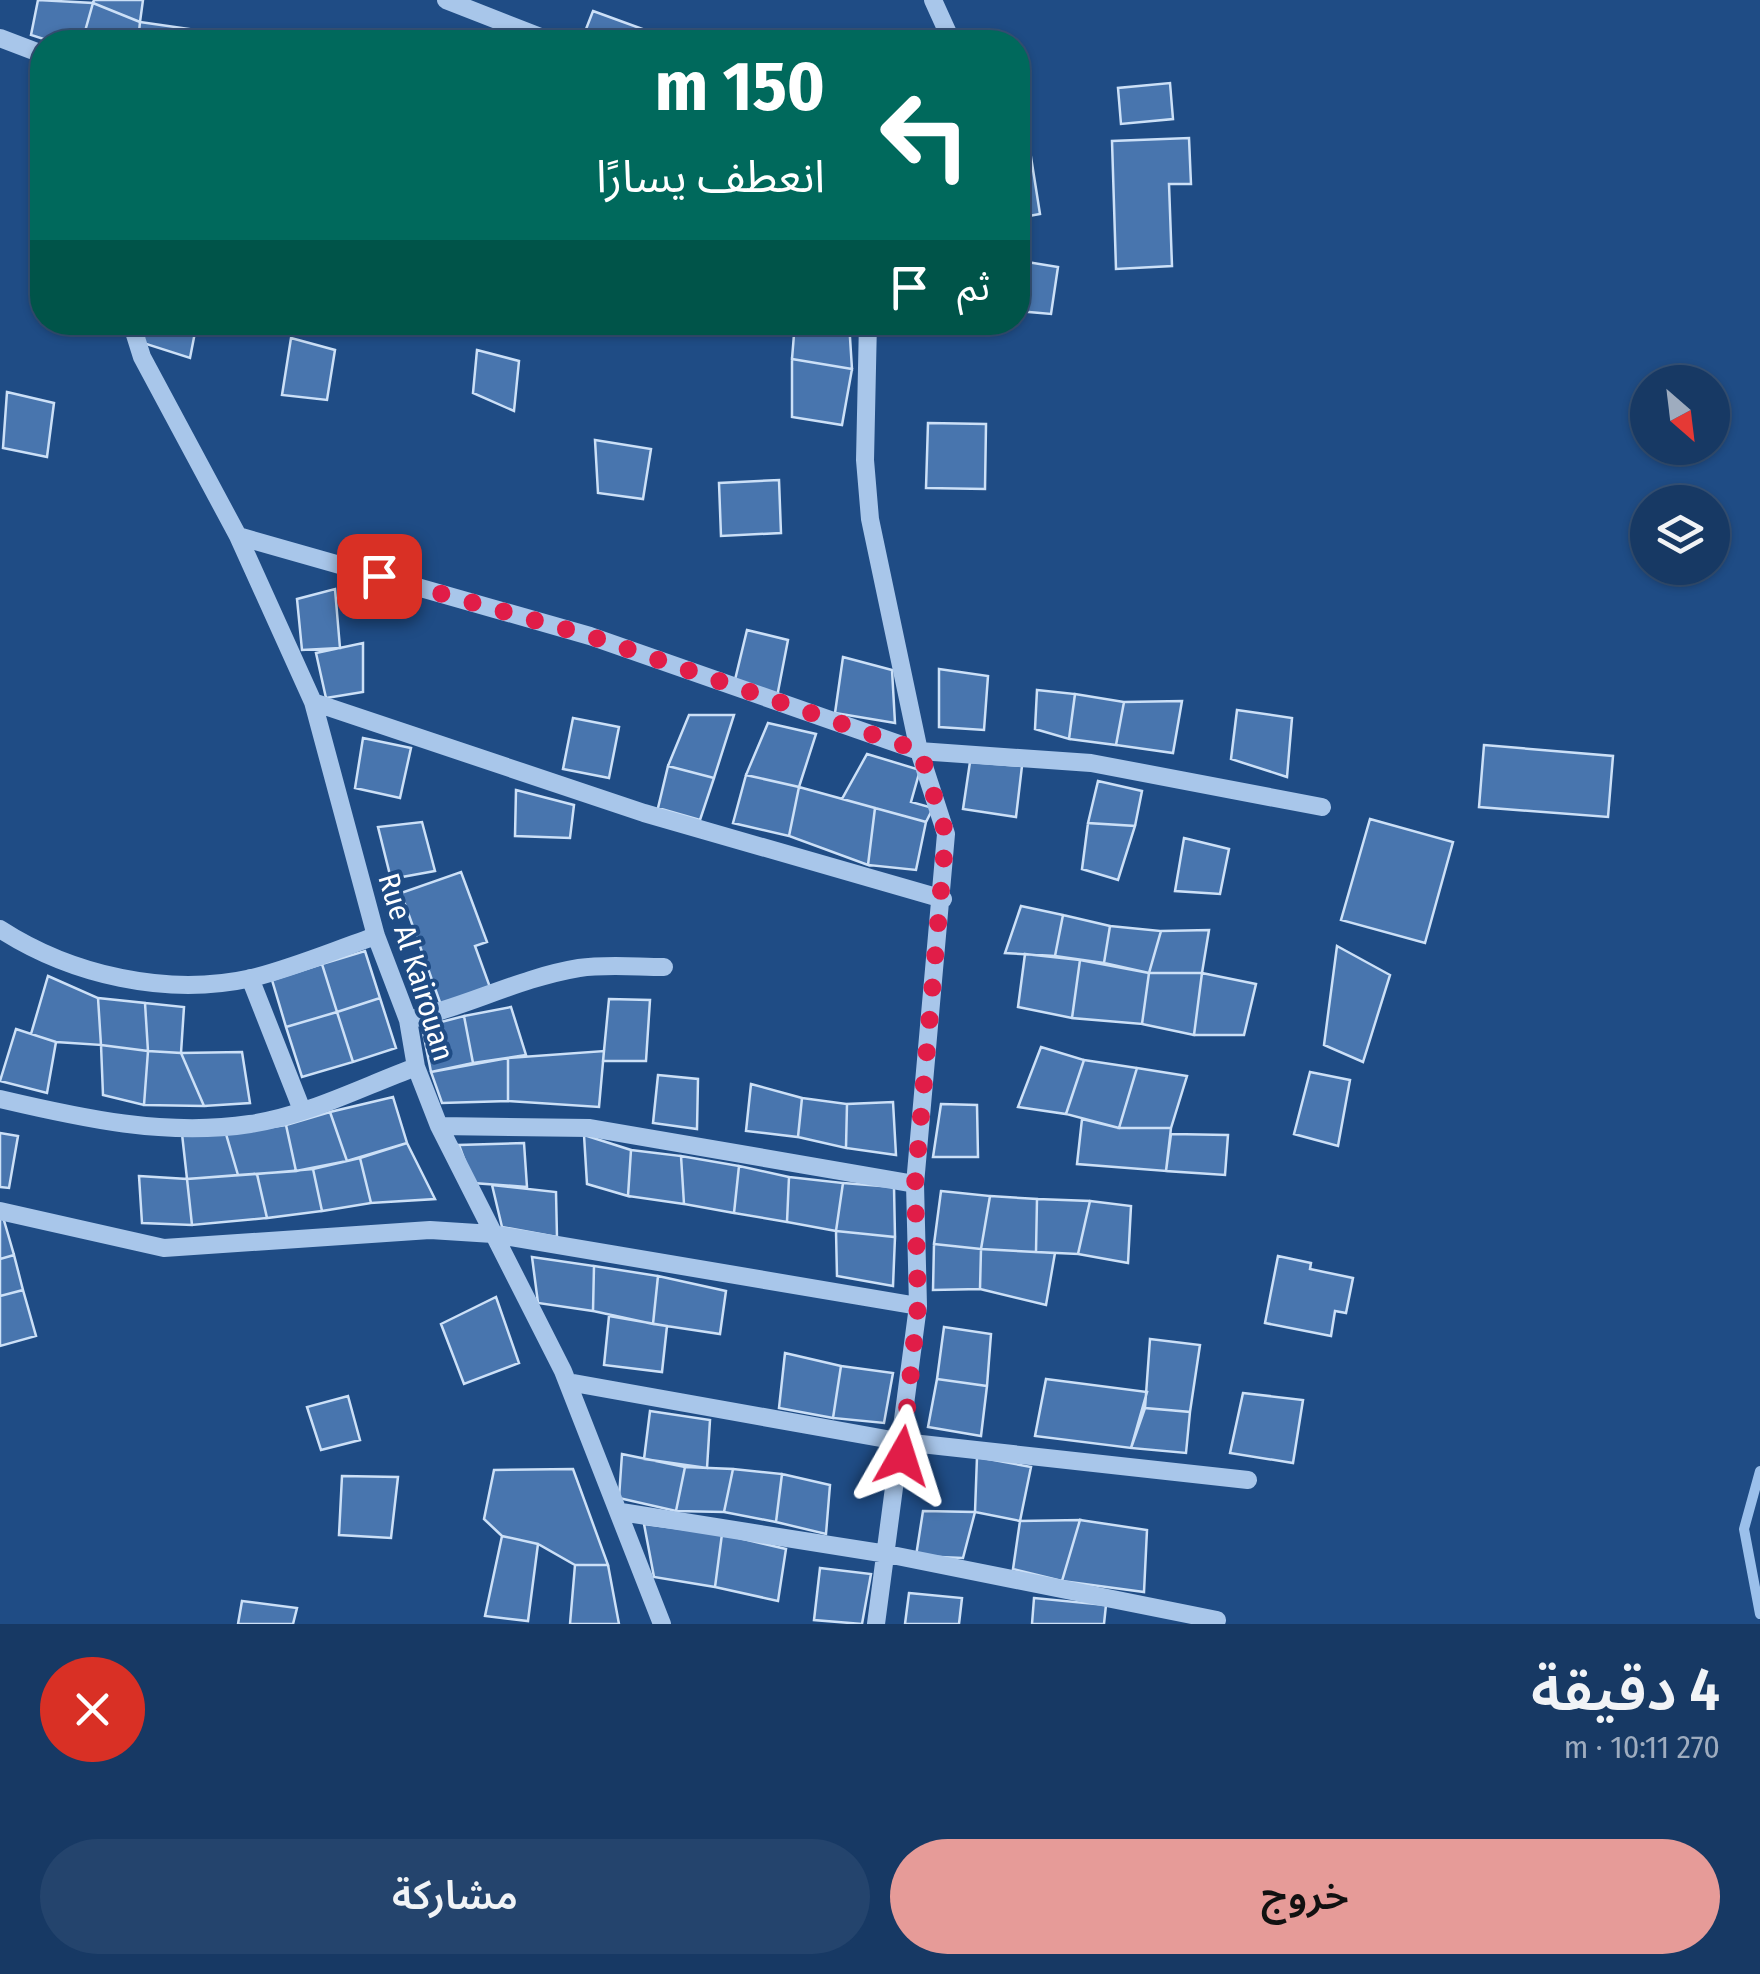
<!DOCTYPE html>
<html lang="ar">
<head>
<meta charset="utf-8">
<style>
  body { margin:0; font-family:"Fira Sans Condensed","Noto Sans Arabic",sans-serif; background:#24446d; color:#f1f3f6; direction:rtl; height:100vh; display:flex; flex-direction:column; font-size:38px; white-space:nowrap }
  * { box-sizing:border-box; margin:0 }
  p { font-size:32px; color:#9eacbf }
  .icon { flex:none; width:55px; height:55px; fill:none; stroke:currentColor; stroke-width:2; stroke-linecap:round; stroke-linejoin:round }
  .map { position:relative; height:1624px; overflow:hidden; direction:ltr }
  .sheet { display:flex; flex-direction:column; background:#173964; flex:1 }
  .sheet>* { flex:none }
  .top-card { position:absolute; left:30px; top:30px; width:1000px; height:305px; border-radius:40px; box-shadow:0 2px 8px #0004,0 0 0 2px #365378; direction:rtl; background:#00695c; color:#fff; overflow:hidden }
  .needle { width:65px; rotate:152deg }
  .fabs { position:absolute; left:1630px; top:365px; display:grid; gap:20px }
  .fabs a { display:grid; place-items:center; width:100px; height:100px; border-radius:50%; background:#173964; box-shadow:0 2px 8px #0004,0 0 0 2px #365378; font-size:50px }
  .pin { position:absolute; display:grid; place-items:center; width:85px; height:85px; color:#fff; margin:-42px; border-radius:20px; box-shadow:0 5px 15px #0006 }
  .me { position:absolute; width:110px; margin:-55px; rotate:6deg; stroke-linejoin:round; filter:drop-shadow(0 0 8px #0008) }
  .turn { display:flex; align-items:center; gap:35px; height:210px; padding:0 40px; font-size:45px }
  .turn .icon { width:130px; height:130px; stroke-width:2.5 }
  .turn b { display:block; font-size:70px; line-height:85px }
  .then { display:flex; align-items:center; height:95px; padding:0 40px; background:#0003; gap:20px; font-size:38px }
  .round { display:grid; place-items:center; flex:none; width:105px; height:105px; border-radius:52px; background:#24446d }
  .headline { display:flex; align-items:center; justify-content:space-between; height:170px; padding:0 40px }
  h1 { font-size:60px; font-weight:600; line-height:75px }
  .primary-button { display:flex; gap:20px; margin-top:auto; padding:20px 40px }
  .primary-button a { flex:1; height:115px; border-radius:60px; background:#e69b98; color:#111; font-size:40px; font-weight:600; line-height:115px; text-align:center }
  .primary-button a+a { background:#24446d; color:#f1f3f6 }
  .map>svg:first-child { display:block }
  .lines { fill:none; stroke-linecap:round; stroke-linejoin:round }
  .stream { stroke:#9bc0eb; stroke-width:10 }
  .building { fill:#4875ae; stroke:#cce0f7; stroke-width:2.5 }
  .minor { stroke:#a8c6ea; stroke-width:18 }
  .route { stroke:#e11d48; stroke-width:18; stroke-dasharray:0 32.4 }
  .labels { text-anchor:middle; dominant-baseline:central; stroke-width:8; stroke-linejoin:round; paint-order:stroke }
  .street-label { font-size:30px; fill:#fff; stroke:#1f4c85 }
</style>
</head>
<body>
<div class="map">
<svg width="1760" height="1624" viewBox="0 0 1760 1624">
  <rect width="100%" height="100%" fill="#1f4c85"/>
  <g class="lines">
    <!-- stream -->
    <path class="stream" d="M 1760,1471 L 1744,1529 L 1760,1614"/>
  </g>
  <!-- building -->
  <path class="building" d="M 38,0 L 93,3 L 82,42 L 53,42 L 31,35 Z
    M 94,0 L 143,0 L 140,22 L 93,3 Z
    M 93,3 L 140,22 L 138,42 L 82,42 Z
    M 593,11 L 670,39 L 669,42 L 581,42 Z
    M 140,22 L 217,33 L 214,42 L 138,42 Z
    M 1170,83 L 1173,119 L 1121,124 L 1118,88 Z
    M 1025,119 L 1040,214 L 1018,218 L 1018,120 Z
    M 1189,138 L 1191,184 L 1169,184 L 1172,266 L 1116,269 L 1112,141 Z
    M 1021,261 L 1058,267 L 1051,314 L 1018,311 Z
    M 146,322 L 197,322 L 190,358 L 143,343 Z
    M 795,322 L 849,322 L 852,369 L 792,359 Z
    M 291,338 L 335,350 L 327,400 L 282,395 Z
    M 477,350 L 519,361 L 514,411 L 473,393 Z
    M 792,359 L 852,369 L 842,425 L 792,417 Z
    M 7,392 L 54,403 L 47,457 L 3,448 Z
    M 928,423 L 986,424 L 985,489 L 926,488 Z
    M 595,440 L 651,449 L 643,499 L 598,493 Z
    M 779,480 L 781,533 L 721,536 L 719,483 Z
    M 335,589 L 340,648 L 302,650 L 297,599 Z
    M 747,630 L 788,640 L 777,697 L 734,684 Z
    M 363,643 L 363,692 L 326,698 L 316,653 Z
    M 843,657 L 892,670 L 895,723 L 835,713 Z
    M 939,669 L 988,676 L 984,730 L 939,727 Z
    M 1037,690 L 1075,694 L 1069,739 L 1035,729 Z
    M 1075,694 L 1124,702 L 1116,745 L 1069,739 Z
    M 1182,701 L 1173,753 L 1116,745 L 1124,702 Z
    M 1237,710 L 1292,718 L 1287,777 L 1231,759 Z
    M 689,715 L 734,715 L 714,778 L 668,766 Z
    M 573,718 L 619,727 L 609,778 L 563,769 Z
    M 768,723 L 816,734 L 799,787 L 746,775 Z
    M 363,738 L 411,748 L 400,798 L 355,788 Z
    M 1484,745 L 1613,756 L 1608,817 L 1479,807 Z
    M 867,754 L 920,770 L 911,802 L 933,808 L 926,822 L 842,799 Z
    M 970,762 L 1022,766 L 1016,817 L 963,809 Z
    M 668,766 L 714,778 L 700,820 L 658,808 Z
    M 746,775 L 799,787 L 789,836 L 733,823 Z
    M 1098,781 L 1142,791 L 1135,826 L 1088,823 Z
    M 799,787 L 875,808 L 868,865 L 789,836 Z
    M 516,790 L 574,805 L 570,838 L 515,836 Z
    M 875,808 L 926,822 L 916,870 L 868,865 Z
    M 1370,819 L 1453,842 L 1425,943 L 1341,920 Z
    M 422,822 L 435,871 L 391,879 L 378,827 Z
    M 1088,823 L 1135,826 L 1118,880 L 1082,869 Z
    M 1184,838 L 1229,849 L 1220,894 L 1175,891 Z
    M 461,872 L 487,942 L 475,946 L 491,990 L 442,1008 L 401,893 Z
    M 1021,906 L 1063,915 L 1055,956 L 1005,953 Z
    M 1063,915 L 1110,926 L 1104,963 L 1055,956 Z
    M 1110,926 L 1161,931 L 1149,973 L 1104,963 Z
    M 1209,930 L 1202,973 L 1149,973 L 1161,931 Z
    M 1337,946 L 1390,975 L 1363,1062 L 1324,1045 Z
    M 365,951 L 380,998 L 337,1012 L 322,964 Z
    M 1025,954 L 1080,960 L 1072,1018 L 1018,1007 Z
    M 1080,960 L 1149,973 L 1142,1024 L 1072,1018 Z
    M 322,964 L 337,1012 L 286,1027 L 272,980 Z
    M 1149,973 L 1202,973 L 1194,1035 L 1142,1024 Z
    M 1202,973 L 1256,984 L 1244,1035 L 1194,1035 Z
    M 48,976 L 98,998 L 101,1045 L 56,1042 L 31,1034 Z
    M 98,998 L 145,1003 L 148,1051 L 101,1045 Z
    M 380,998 L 396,1048 L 353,1062 L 337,1012 Z
    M 609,999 L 650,1000 L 646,1061 L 603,1061 Z
    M 145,1003 L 184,1007 L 181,1053 L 148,1051 Z
    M 511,1007 L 526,1055 L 473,1063 L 464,1016 Z
    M 337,1012 L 353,1062 L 302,1077 L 286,1027 Z
    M 464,1016 L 473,1063 L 431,1072 L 422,1027 Z
    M 16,1029 L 56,1042 L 47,1093 L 0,1081 Z
    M 101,1045 L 148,1051 L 144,1105 L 103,1095 Z
    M 1041,1047 L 1084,1060 L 1066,1114 L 1018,1107 Z
    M 148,1051 L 181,1053 L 204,1106 L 144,1105 Z
    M 604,1051 L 599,1107 L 508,1101 L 508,1058 Z
    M 242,1052 L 250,1103 L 204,1106 L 181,1053 Z
    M 508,1058 L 508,1101 L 442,1103 L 431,1072 Z
    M 1084,1060 L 1137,1068 L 1119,1128 L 1066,1114 Z
    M 1137,1068 L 1187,1076 L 1171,1128 L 1119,1128 Z
    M 1310,1072 L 1350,1080 L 1338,1146 L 1294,1134 Z
    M 658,1075 L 698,1079 L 697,1129 L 653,1123 Z
    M 751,1084 L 802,1098 L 798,1137 L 746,1131 Z
    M 393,1097 L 407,1143 L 347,1161 L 330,1112 Z
    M 802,1098 L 847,1104 L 846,1148 L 798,1137 Z
    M 893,1102 L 896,1155 L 846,1148 L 847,1104 Z
    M 941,1104 L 977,1105 L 978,1157 L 933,1157 Z
    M 330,1112 L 347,1161 L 296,1171 L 286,1125 Z
    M 1082,1119 L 1119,1128 L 1171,1128 L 1166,1171 L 1077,1164 Z
    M 286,1125 L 296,1171 L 238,1175 L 226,1134 Z
    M 0,1133 L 18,1136 L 9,1188 L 0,1187 Z
    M 182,1134 L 226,1134 L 238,1175 L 187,1179 Z
    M 1171,1134 L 1228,1135 L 1225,1175 L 1166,1171 Z
    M 584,1135 L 631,1150 L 628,1196 L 587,1184 Z
    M 407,1143 L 435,1199 L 371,1203 L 360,1158 Z
    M 524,1143 L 527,1187 L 473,1183 L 459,1145 Z
    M 631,1150 L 681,1156 L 684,1204 L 628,1196 Z
    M 681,1156 L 739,1166 L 734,1213 L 684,1204 Z
    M 360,1158 L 371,1203 L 322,1211 L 313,1169 Z
    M 739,1166 L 789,1177 L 787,1222 L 734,1213 Z
    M 313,1169 L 322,1211 L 267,1218 L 257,1174 Z
    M 257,1174 L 267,1218 L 192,1225 L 187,1179 Z
    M 139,1176 L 187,1179 L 192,1225 L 142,1223 Z
    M 789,1177 L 843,1183 L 836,1231 L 787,1222 Z
    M 843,1183 L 894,1187 L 895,1237 L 836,1231 Z
    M 492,1185 L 556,1192 L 557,1237 L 502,1227 Z
    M 941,1191 L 990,1196 L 981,1249 L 934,1244 Z
    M 990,1196 L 1037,1199 L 1036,1252 L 981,1249 Z
    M 1037,1199 L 1090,1201 L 1078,1254 L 1036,1252 Z
    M 1090,1201 L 1131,1206 L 1128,1263 L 1078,1254 Z
    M 3,1217 L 14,1255 L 0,1259 L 0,1218 Z
    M 836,1231 L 895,1237 L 893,1286 L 837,1276 Z
    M 934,1244 L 981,1249 L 980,1289 L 933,1290 Z
    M 981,1249 L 1055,1253 L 1046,1305 L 980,1289 Z
    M 14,1255 L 23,1290 L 0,1296 L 0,1259 Z
    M 1278,1256 L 1311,1263 L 1310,1269 L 1353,1278 L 1346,1313 L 1335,1311 L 1331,1336 L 1265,1323 Z
    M 532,1257 L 594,1266 L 593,1311 L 538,1303 Z
    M 594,1266 L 658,1276 L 653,1324 L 593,1311 Z
    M 658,1276 L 726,1291 L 720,1334 L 653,1324 Z
    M 23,1290 L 36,1336 L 0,1346 L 0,1296 Z
    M 496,1297 L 519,1363 L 464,1384 L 441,1324 Z
    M 609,1316 L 667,1326 L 662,1372 L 604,1365 Z
    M 944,1327 L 991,1334 L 987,1386 L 937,1379 Z
    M 1150,1339 L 1200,1345 L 1190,1412 L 1145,1408 Z
    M 785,1353 L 841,1366 L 833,1418 L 779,1408 Z
    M 841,1366 L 893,1373 L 884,1423 L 833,1418 Z
    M 937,1379 L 987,1386 L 981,1436 L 928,1427 Z
    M 1046,1379 L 1147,1392 L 1131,1448 L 1035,1436 Z
    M 1243,1393 L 1303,1400 L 1293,1463 L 1230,1453 Z
    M 348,1396 L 360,1440 L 321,1450 L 307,1407 Z
    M 1145,1408 L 1190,1412 L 1186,1453 L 1131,1448 Z
    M 650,1411 L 710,1420 L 707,1468 L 644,1459 Z
    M 622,1454 L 685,1467 L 676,1511 L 619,1498 Z
    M 977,1457 L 1031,1467 L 1020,1521 L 975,1512 Z
    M 685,1467 L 733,1469 L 724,1512 L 676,1511 Z
    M 573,1469 L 608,1565 L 575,1565 L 538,1544 L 502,1536 L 484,1519 L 494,1470 Z
    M 733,1469 L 782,1474 L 776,1522 L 724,1512 Z
    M 782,1474 L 830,1485 L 826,1534 L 776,1522 Z
    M 342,1476 L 398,1477 L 391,1538 L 339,1535 Z
    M 923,1511 L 975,1512 L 963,1558 L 916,1556 Z
    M 1080,1520 L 1147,1530 L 1144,1592 L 1062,1581 Z
    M 1080,1520 L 1062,1581 L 1013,1569 L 1020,1521 Z
    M 644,1524 L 722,1534 L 715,1587 L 654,1577 Z
    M 722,1534 L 786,1549 L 778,1601 L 715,1587 Z
    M 502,1536 L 538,1544 L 528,1621 L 485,1616 Z
    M 575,1565 L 608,1565 L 619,1624 L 570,1624 Z
    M 820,1568 L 871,1574 L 862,1624 L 814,1620 Z
    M 909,1593 L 962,1598 L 959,1624 L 905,1624 Z
    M 1034,1598 L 1106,1605 L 1104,1624 L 1032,1624 Z
    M 242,1601 L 297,1608 L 293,1624 L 238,1624 Z"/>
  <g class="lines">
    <!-- minor -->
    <path class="minor" d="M 446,0 L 553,42
      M 933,0 L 952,42
      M 0,38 L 42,54
      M 131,322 L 142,357 L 238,536 L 313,702 L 376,936 L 408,1020 L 416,1067 L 439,1126 L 563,1371 L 662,1624
      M 868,322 L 865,460 L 870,519 L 919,751 L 946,834 L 915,1184 L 918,1306 L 876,1624
      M 238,536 L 590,636 L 919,751 L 1091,763 L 1322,807
      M 313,702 L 644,813 L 943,899
      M 0,929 C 71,975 167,997 252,978 C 293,968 335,950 376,936
      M 250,978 L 302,1110
      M 408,1020 C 466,1007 519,978 579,968 C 606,964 637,967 664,967
      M 0,1099 C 81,1118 166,1137 250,1124 C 306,1116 362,1087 416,1067
      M 439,1126 L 590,1128 L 915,1184
      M 0,1211 L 164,1248 L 430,1230 L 493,1234 L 918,1306
      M 568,1382 L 903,1442 L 1248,1480
      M 621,1512 L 887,1554 L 1217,1620"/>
  </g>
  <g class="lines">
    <!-- route -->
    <path class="route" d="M 379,576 L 590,636 L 920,751 L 946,834 L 915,1184 L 918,1306 L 902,1456"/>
  </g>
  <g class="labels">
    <!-- street labels -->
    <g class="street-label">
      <text transform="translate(416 967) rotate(73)">Rue Al Kairouan</text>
    </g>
  </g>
</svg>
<div class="fabs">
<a><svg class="needle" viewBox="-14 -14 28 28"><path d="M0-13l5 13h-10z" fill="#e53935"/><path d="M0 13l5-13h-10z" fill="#9eacbf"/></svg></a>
<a><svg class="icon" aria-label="layers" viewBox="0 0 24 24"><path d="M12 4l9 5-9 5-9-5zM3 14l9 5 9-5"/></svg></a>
</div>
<div class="pin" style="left:379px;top:576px;background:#d93025"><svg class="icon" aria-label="arrive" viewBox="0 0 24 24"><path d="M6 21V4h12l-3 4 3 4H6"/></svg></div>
<svg class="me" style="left:902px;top:1456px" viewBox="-20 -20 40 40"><path d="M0-17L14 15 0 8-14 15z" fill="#e11d48" stroke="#fff" stroke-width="4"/></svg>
<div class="top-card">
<div class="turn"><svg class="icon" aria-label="left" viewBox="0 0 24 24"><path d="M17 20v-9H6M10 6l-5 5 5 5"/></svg><div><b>150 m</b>انعطف يسارًا</div></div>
<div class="then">ثم<svg class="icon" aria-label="arrive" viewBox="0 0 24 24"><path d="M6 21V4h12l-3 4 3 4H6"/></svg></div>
</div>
</div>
<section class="sheet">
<div class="headline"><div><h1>4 دقيقة</h1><p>270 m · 10:11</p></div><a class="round" style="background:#d93025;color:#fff"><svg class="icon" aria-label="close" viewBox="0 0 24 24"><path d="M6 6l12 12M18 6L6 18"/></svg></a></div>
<div class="primary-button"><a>خروج</a><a>مشاركة</a></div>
</section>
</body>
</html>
